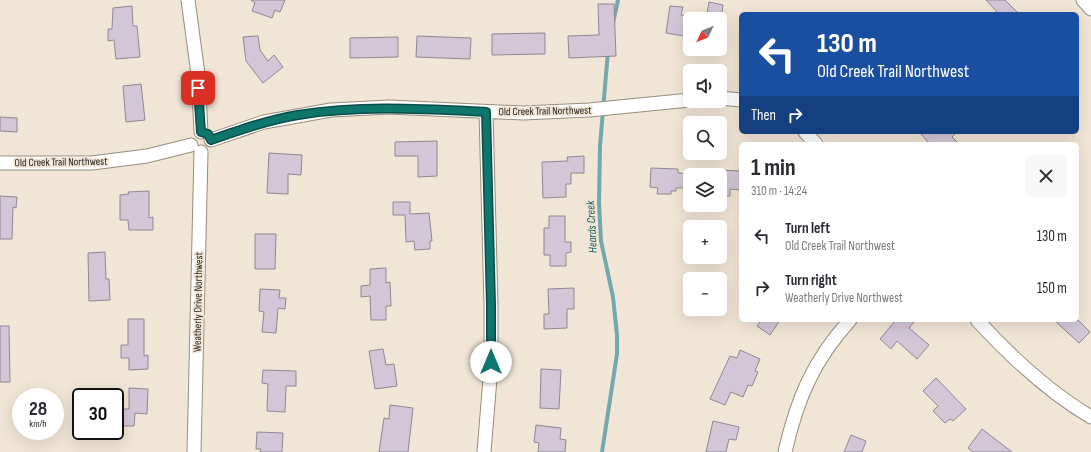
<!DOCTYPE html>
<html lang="en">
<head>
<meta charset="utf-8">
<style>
  body { margin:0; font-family:"Sofia Sans Condensed",sans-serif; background:#f7f7f7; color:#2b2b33; height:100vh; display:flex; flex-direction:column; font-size:15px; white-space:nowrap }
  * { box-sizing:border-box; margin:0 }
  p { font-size:13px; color:#7c7c81 }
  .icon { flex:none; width:22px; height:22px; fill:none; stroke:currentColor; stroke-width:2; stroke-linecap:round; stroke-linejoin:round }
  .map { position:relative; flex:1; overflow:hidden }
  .drawer { position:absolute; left:739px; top:142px; width:340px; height:180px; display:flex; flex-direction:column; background:#fff; border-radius:6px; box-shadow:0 4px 16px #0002 }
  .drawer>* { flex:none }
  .hud { position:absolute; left:739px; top:12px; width:340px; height:122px; border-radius:6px; box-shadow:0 4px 16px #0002; background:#1a4fa0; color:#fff; overflow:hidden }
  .needle { width:26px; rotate:227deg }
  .fabs { position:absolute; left:683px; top:12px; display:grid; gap:8px }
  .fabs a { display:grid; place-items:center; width:44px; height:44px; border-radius:6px; background:#fff; box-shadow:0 4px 16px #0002; font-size:20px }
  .speed { position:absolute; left:12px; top:388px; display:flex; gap:8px; font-size:20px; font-weight:700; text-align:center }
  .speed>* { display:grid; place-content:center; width:52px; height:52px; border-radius:50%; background:#fff; box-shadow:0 4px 16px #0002; line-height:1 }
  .speed small { font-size:10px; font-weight:400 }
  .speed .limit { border:2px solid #111; border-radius:6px; background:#fff; color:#111 }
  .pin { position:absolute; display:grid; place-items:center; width:34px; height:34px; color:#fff; margin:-17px; border-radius:8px; box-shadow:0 2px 6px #0006 }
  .me { position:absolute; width:44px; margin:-22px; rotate:0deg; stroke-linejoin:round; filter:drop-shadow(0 0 3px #0008) }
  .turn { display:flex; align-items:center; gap:14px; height:84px; padding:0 12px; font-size:18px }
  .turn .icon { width:52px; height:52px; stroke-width:2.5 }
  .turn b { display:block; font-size:28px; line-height:34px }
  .then { display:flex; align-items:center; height:38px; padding:0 12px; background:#0003; gap:8px; font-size:15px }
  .round { display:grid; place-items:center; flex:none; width:42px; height:42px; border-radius:6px; background:#f7f7f7 }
  .overview { display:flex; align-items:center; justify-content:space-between; height:68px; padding:0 12px }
  h1 { font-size:24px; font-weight:700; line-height:30px }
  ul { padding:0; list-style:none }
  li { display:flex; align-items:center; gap:12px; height:52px; padding:0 12px }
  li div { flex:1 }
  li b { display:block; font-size:15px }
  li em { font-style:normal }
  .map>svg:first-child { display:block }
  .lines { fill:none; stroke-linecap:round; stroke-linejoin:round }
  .stream { stroke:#74a8ae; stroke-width:4 }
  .building { fill:#d3c7d7; stroke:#918694 }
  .street-casing { stroke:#978d7e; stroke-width:15 }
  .street { stroke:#fff; stroke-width:13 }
  .route-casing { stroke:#0a4d48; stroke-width:10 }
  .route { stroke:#0f766e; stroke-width:7 }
  .labels { text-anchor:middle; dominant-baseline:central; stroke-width:3.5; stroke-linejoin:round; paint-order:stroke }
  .street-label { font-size:11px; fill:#211d18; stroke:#f1e5d5 }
  .water-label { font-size:12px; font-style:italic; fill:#135c64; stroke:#f1e5d5 }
</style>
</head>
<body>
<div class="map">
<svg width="1091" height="452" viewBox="0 0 1091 452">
  <rect width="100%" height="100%" fill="#f1e5d5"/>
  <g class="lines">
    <!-- stream -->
    <path class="stream" d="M 613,23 L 618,0
      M 602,452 L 617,354 L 617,335 L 613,297 L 601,241 L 599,203 L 600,146 L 608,51"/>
  </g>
  <!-- building -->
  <path class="building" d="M 251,0 L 285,0 L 280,12 L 275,10 L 272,18 L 252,11 L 255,3 Z
    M 986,0 L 1005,0 L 1019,14 L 999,14 Z
    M 709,2 L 723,5 L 721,19 L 706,19 Z
    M 598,4 L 614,4 L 616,56 L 569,58 L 568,36 L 599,35 Z
    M 132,6 L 133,26 L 137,26 L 140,57 L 116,59 L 114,40 L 108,41 L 108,29 L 112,29 L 113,8 Z
    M 670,6 L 683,7 L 681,15 L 690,16 L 690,37 L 666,33 Z
    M 545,33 L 545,54 L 492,55 L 492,34 Z
    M 258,36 L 260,50 L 268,61 L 274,55 L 283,67 L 263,83 L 246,61 L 243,37 Z
    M 417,36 L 471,38 L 470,59 L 416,57 Z
    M 398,37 L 398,57 L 350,58 L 350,38 Z
    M 141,84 L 145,120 L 126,122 L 123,86 Z
    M 0,117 L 17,118 L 17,132 L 0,131 Z
    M 919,132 L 957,132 L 952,137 L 959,144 L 930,144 Z
    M 437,141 L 437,176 L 418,177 L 418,156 L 395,156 L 395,142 Z
    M 269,153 L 302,155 L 301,175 L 288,174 L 288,194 L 267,193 Z
    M 584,156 L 584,173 L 571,173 L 571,184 L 566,184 L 566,197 L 543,198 L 542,162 L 568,161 L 567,157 Z
    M 651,168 L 678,169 L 678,173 L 690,174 L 690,188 L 676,188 L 676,191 L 671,191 L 671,194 L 657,194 L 658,188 L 650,187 Z
    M 720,170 L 741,171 L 741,190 L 730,189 L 730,196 L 720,196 Z
    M 149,191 L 149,218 L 153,217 L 153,230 L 129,230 L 128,220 L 120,220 L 120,195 L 129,194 L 128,192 Z
    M 0,196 L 17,197 L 16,208 L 13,207 L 12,239 L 0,239 Z
    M 393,202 L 410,202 L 410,214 L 429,213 L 432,241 L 430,241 L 430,249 L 415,250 L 414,241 L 406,242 L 405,215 L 393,215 Z
    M 549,216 L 565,216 L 565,242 L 571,242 L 571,252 L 566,253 L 566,266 L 550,266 L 550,255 L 544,255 L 544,228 L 549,228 Z
    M 255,234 L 276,234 L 275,269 L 255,269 Z
    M 105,252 L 106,279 L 109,279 L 110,300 L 89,301 L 88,253 Z
    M 386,268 L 386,283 L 390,282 L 391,306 L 386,306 L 386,320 L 371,320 L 370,296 L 361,297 L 361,286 L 370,285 L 370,269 Z
    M 574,288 L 574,309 L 567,309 L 567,328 L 544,329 L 544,314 L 549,314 L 548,289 Z
    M 260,289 L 280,290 L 279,298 L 286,298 L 285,309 L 278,308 L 276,333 L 262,332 L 264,312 L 259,311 Z
    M 128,319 L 144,319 L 144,356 L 148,355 L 148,369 L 129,370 L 129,358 L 121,358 L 121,345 L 128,345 Z
    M 761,320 L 780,320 L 770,335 L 757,326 Z
    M 896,320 L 916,320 L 909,328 L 929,345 L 917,359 L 897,341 L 891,349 L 880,339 Z
    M 1054,320 L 1078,320 L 1090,332 L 1079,343 Z
    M 0,326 L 9,326 L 10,382 L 0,382 Z
    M 383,349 L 386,365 L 394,364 L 397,386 L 375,389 L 369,351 Z
    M 740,350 L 760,359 L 755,371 L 758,372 L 752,386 L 748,385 L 743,397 L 731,392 L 725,405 L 710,399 L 730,356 L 737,358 Z
    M 541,369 L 561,370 L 559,409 L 540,408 Z
    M 263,370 L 296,371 L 296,386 L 286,386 L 285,412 L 267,411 L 268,384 L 262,383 Z
    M 936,378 L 966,409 L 953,421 L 950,419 L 945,423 L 933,411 L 938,406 L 923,391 Z
    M 129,388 L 148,389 L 147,414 L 135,413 L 134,426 L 117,426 L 117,409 L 129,409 Z
    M 390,405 L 413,408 L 408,452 L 379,452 L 384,418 L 389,419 Z
    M 713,421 L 739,427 L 736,440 L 729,439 L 726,452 L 706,452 Z
    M 536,425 L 561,428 L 560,439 L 566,440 L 565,452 L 538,452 L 539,443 L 534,442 Z
    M 982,429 L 1012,452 L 973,452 L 968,448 Z
    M 257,432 L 283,433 L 282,452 L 260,452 L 261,449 L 256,449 Z
    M 851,435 L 866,441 L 862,452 L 844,452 Z"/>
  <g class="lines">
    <defs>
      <path id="street" d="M 188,0 L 198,74 L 201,132
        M 1083,0 L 1091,9
        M 720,98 L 741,100
        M 805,132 L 816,144
        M 211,140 L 264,122 L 331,110 L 389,107 L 523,113 L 589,110 L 690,100
        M 0,163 L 92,163 L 147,156 L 191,145
        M 977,320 C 1011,357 1047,391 1091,417
        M 194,452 L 201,152
        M 484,452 L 491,366 L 491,305 L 486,112
        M 785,452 C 797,399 813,361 850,320"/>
    </defs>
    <!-- street casing -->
    <use href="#street" class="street-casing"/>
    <!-- street -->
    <use href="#street" class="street"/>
  </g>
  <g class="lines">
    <defs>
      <path id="route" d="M 198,88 L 201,132 L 208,134 L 211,140 C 240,130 268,120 298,115 C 361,105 423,109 486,112 L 491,305 L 491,362"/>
    </defs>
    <!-- route casing -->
    <use href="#route" class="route-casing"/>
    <!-- route -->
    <use href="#route" class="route"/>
  </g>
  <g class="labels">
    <!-- street labels -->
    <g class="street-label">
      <text transform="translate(545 111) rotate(-1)">Old Creek Trail Northwest</text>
      <text transform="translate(61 162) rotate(-1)">Old Creek Trail Northwest</text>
      <text transform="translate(198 302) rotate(-89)">Weatherly Drive Northwest</text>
    </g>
    <!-- water labels -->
    <g class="water-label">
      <text transform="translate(592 227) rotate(-93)">Heards Creek</text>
    </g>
  </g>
</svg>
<div class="fabs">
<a><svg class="needle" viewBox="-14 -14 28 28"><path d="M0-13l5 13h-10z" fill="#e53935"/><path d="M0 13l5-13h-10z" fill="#7c7c81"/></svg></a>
<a><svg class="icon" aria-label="sound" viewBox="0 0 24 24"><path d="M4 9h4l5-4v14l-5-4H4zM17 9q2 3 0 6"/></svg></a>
<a><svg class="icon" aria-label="search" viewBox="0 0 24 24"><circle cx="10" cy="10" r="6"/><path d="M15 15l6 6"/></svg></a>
<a><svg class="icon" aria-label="layers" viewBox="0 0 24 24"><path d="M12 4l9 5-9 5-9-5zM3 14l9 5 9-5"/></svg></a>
<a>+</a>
<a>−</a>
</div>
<div class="speed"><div>28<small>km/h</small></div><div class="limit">30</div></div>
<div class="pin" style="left:198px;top:88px;background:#d93025"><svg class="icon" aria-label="arrive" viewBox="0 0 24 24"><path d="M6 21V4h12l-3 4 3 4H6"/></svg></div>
<svg class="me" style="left:491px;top:362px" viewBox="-20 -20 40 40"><circle r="19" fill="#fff"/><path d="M0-13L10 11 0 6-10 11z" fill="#0f766e"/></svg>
<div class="hud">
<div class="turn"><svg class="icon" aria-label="left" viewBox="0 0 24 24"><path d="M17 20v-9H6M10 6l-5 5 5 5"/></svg><div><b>130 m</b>Old Creek Trail Northwest</div></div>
<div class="then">Then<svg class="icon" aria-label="right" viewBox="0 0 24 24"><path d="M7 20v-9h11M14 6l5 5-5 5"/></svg></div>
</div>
<section class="drawer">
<div class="overview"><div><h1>1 min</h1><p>310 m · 14:24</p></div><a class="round"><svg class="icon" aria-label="close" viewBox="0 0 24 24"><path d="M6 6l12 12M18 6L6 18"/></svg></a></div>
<ul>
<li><svg class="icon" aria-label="left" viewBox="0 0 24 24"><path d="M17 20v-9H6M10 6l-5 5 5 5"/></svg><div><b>Turn left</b><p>Old Creek Trail Northwest</p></div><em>130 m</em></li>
<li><svg class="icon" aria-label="right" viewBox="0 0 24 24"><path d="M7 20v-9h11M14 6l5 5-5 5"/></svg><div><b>Turn right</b><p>Weatherly Drive Northwest</p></div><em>150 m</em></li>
</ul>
</section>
</div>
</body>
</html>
